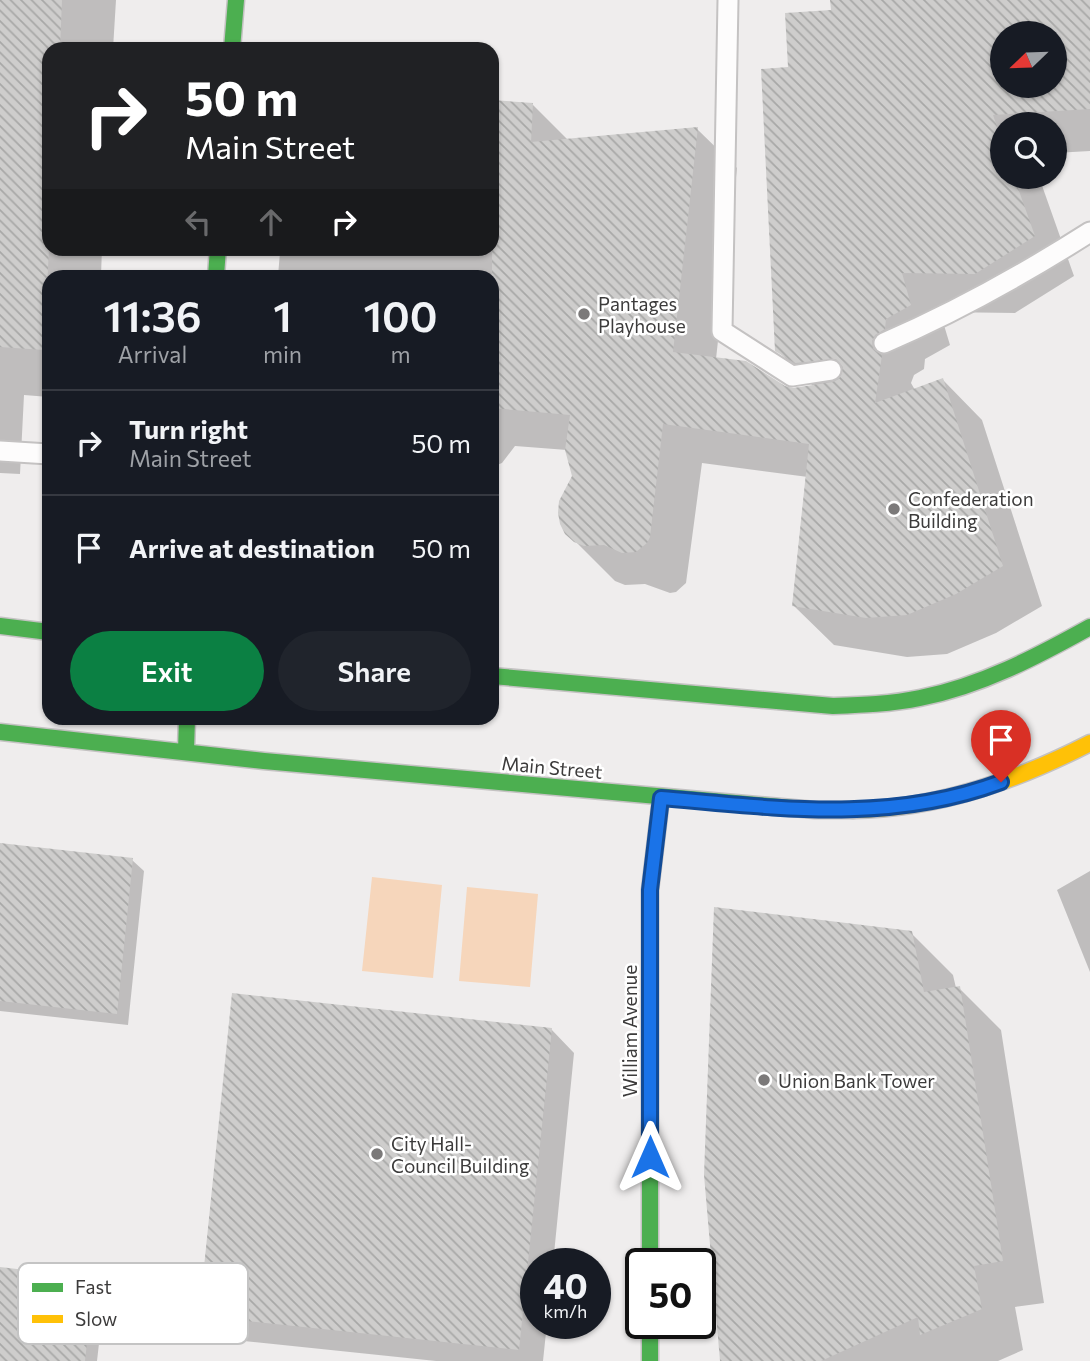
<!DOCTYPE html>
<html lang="en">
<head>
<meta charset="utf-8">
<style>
  body { margin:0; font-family:Commissioner,sans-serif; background:#20242c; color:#f1f3f6; height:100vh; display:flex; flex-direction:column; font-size:26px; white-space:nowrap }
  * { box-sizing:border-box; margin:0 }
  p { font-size:23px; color:#9ea1a6 }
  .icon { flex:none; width:38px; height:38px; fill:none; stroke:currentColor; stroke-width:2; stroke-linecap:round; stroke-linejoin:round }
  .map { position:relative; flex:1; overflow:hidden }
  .side { position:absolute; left:42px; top:270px; width:457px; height:455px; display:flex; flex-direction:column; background:#171b24; border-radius:21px; box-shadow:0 2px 5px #0004 }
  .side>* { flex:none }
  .guide { position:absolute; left:42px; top:42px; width:457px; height:214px; border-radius:21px; box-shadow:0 2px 5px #0004; background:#202124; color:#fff; overflow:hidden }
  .needle { width:46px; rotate:247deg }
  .buttons { position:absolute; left:990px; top:21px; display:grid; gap:14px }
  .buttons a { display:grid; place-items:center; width:77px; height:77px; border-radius:50%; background:#171b24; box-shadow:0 2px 5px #0004; font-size:35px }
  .speed { position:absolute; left:520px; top:1248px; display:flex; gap:14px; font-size:35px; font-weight:700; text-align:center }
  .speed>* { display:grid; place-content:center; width:91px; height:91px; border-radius:50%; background:#171b24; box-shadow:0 2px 5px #0004; line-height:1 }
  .speed small { font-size:18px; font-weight:400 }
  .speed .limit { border:4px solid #111; border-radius:10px; background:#fff; color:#111 }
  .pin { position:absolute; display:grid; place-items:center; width:60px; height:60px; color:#fff; margin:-72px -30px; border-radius:50% 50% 50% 0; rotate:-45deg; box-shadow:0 0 7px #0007 }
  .pin .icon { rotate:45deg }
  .me { position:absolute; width:77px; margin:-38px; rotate:0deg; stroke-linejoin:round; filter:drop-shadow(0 0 5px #0008) }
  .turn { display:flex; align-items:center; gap:24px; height:147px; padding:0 28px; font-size:32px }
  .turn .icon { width:91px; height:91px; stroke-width:2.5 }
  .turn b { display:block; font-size:49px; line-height:60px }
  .lanes { display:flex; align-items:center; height:66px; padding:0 28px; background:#0003; justify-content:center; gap:35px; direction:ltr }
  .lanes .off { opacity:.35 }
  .eta { display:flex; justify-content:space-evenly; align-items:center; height:119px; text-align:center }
  .eta b { font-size:42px; font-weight:600; line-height:49px }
  .action { display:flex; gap:14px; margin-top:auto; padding:14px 28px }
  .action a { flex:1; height:80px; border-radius:42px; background:#0b8043; color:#fff; font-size:28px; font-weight:600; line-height:80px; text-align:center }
  .action a+a { background:#20242c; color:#f1f3f6 }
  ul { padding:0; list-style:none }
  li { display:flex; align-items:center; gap:21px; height:105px; padding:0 28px; border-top:2px solid #363941 }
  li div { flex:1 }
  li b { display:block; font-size:26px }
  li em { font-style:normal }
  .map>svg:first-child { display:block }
  .grass { fill:#f6d6bb }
  .shadow { fill:#0003; fill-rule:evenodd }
  .building { fill:url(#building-back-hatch); fill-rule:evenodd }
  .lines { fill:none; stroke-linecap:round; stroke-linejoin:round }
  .lane-casing { stroke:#c4c2c2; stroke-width:23 }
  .fast-casing { stroke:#c4c2c2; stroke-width:19 }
  .slow-casing { stroke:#c4c2c2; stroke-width:19 }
  .lane { stroke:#fdfcfc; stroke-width:19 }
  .fast { stroke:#4caf50; stroke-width:16 }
  .slow { stroke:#ffc107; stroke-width:16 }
  .route-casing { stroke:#114b97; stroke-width:18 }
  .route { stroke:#1a73e8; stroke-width:12 }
  .poi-dot { fill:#7b7979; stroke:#fff; stroke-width:2.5 }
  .labels { text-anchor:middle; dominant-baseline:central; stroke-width:5; stroke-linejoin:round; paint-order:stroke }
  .poi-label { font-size:19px; fill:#3c3b3b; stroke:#fff; text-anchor:start }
  .street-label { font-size:19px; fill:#3c3b3b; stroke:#fff }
  .key { fill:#fff; stroke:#c4c4c4; stroke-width:2 }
  .key-label { font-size:19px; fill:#3c3b3b }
</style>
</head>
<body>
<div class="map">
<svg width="1090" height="1361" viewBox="0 0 1090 1361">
  <defs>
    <pattern id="building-back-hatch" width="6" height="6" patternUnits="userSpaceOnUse" patternTransform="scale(1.75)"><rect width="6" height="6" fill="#cecdcc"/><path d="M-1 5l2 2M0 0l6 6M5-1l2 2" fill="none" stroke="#a8a8a7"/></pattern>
  </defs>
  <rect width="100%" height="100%" fill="#efeded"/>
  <!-- grass -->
  <path class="grass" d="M 372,877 L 442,885 L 433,978 L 362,971 Z
    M 467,887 L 538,894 L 530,987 L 459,981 Z"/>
  <!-- shadow -->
  <path class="shadow" d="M 0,0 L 116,0 L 113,49 L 49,49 L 49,248 L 102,248 L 101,276 L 49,276 L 49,397 L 24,395 L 20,474 L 0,473 Z
    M 832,0 L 1090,0 L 1090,151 L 1055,153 L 1055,124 L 1003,124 L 1003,177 L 1039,177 L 1074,276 L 1015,313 L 940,312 L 950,345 L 925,359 L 924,369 L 914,375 L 911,383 L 915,390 L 943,380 L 982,420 L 1042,606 L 996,633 L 947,654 L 907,657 L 834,645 L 794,606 L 808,477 L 702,463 L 686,583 L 676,592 L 670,593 L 645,584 L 625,585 L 615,581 L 567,533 L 573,476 L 567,450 L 515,446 L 502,463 L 492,467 L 492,276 L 278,276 L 280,252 L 277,248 L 492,248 L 492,102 L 533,105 L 568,140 L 697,129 L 737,168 L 716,359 L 785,388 L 793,390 L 814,387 L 777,350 L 789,69 L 832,11 ZM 1003,33 L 1055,33 L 1055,86 L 1003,86 Z
    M 0,845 L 132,860 L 144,871 L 128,1025 L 0,1011 Z
    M 1090,871 L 1090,972 L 1057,890 Z
    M 911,933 L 953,975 L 956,988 L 959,988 L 1001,1030 L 1044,1303 L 1015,1307 L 1023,1350 L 998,1361 L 722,1361 Z
    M 551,1029 L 574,1053 L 553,1264 L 536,1264 L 536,1323 L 547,1323 L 543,1361 L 436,1361 L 224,1339 L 201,1315 Z
    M 0,1269 L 93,1279 L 105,1291 L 97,1361 L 0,1361 Z"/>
  <!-- building -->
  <path class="building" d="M 0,0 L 62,0 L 60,49 L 49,49 L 49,248 L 44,350 L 0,347 Z
    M 830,0 L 1090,0 L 1090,109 L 993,115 L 1003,144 L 1003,177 L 1014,177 L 1035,236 L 975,274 L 902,273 L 911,305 L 886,319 L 885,329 L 875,335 L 872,341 L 873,349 L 882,355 L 875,403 L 943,378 L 1003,566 L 956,594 L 907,615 L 866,618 L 792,606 L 809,444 L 663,424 L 650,537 L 647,543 L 636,552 L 622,553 L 604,545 L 584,546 L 574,542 L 565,534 L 560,524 L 558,513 L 559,501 L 572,476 L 565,450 L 570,415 L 492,408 L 492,100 L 533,103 L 531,142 L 698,127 L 673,352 L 746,361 L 785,386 L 793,388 L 833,382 L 839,379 L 843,367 L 836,359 L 795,363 L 775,351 L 761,69 L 788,67 L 785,13 L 831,10 ZM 1003,33 L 1055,33 L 1055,86 L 1003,86 Z
    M 0,843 L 133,858 L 117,1014 L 0,1001 Z
    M 714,907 L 912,931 L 924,992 L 960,986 L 1003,1261 L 974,1266 L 982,1309 L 920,1335 L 918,1317 L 821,1361 L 720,1361 L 704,1175 Z
    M 232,993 L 552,1028 L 519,1350 L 199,1316 Z
    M 0,1267 L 94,1278 L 85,1361 L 0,1361 Z"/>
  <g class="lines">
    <defs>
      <path id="lane" d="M 728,0 L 722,331 L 792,376 L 831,370
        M 884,343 C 956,312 1024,274 1090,232
        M 0,451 L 49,454"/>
      <path id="fast" d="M 232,49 L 236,0
        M 216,276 L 218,248
        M 0,626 L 49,632
        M 492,676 L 833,706 C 862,705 891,704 920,698 C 981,686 1036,657 1090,627
        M 0,732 L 264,761 L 815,810 L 853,810
        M 186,751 L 187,718
        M 650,1264 L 650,890 L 661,798
        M 650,1323 L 650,1361"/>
      <path id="slow" d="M 853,810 C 937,809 1016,781 1090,743"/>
    </defs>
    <!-- lane casing -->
    <use href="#lane" class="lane-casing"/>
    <!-- fast casing -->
    <use href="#fast" class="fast-casing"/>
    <!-- slow casing -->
    <use href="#slow" class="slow-casing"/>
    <!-- lane -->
    <use href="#lane" class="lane"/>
    <!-- fast -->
    <use href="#fast" class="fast"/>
    <!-- slow -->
    <use href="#slow" class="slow"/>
  </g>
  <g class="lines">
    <defs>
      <path id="route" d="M 650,1157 L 650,890 L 661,798 C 777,808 889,824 1001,782"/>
    </defs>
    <!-- route casing -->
    <use href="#route" class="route-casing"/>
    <!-- route -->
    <use href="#route" class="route"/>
  </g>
  <!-- markers -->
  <g class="poi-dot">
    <circle cx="584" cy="314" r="7"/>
    <circle cx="894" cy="509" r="7"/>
    <circle cx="764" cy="1080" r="7"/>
    <circle cx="377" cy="1154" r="7"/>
  </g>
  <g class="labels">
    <!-- poi labels -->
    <g class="poi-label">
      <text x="598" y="303">Pantages<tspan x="598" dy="22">Playhouse</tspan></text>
      <text x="908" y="498">Confederation<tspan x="908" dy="22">Building</tspan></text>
      <text x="778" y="1080">Union Bank Tower</text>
      <text x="391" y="1143">City Hall-<tspan x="391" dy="22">Council Building</tspan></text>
    </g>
    <!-- street labels -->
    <g class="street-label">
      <text transform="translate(552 767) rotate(5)">Main Street</text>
      <text transform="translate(629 1031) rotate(-90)">William Avenue</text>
    </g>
  </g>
  <!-- legend -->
  <rect x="18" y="1263" width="230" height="81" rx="10" class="key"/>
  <rect x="32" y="1283" width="31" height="9" fill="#4caf50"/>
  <rect x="32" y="1315" width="31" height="8" fill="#ffc107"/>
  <g class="key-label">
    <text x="75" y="1294">Fast</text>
    <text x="75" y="1326">Slow</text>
  </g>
</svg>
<div class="buttons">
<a><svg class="needle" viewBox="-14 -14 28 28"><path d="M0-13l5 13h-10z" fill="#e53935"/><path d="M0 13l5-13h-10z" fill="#9ea1a6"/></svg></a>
<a><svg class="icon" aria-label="search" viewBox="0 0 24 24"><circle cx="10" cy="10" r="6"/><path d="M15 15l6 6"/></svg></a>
</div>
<div class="speed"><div>40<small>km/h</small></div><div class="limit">50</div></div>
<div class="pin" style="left:1001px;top:782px;background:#d93025"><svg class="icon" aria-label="arrive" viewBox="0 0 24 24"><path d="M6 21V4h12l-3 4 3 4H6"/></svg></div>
<svg class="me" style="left:650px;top:1157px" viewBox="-20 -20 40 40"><path d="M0-17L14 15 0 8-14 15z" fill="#1a73e8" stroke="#fff" stroke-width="4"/></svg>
<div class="guide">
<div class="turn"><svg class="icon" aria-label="right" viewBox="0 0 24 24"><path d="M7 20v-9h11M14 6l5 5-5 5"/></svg><div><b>50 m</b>Main Street</div></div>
<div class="lanes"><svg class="icon off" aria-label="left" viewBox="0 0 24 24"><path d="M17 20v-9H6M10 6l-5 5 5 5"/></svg><svg class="icon off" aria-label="ahead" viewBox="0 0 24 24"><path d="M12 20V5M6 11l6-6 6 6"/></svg><svg class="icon" aria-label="right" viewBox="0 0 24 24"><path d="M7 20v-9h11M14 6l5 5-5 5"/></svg></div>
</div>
<section class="side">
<div class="eta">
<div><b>11:36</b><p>Arrival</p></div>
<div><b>1</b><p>min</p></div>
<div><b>100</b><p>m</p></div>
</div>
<ul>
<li><svg class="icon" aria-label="right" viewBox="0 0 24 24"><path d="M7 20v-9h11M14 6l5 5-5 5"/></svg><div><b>Turn right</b><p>Main Street</p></div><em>50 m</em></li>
<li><svg class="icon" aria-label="arrive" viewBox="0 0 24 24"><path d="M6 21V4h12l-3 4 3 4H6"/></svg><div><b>Arrive at destination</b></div><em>50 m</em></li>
</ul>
<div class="action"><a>Exit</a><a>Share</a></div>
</section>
</div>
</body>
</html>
